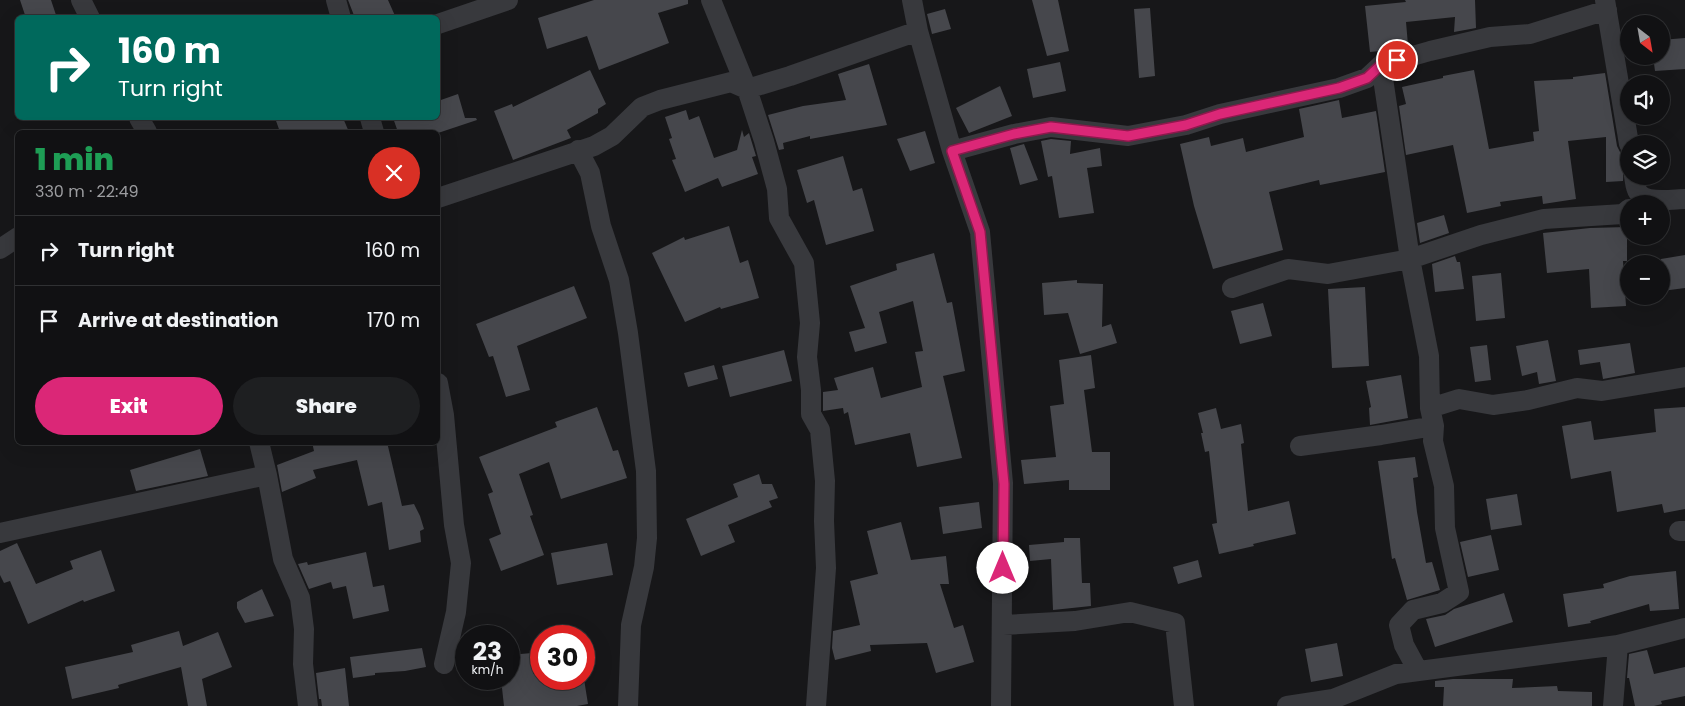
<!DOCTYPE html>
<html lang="en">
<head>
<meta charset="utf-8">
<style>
  body { margin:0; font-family:Poppins,sans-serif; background:#1e1f21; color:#f1f3f6; height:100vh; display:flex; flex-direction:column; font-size:19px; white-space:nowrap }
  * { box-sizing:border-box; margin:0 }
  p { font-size:16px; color:#9c9da0 }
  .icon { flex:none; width:28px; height:28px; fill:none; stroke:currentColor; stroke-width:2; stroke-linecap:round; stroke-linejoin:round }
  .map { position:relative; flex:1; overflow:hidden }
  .side { position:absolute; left:15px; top:130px; width:425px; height:315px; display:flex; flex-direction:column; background:#111113; border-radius:8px; box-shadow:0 5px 20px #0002,0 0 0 1px #303133 }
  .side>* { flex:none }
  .hud { position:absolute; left:15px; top:15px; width:425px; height:105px; border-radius:8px; box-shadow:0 5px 20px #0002,0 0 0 1px #303133; background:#00695c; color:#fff; overflow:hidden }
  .needle { width:32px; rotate:149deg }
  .controls { position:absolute; left:1620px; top:15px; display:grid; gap:10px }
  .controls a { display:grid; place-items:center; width:50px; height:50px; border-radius:50%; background:#111113; box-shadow:0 5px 20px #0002,0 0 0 1px #303133; font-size:25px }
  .speed { position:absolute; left:455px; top:625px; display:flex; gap:10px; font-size:25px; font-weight:700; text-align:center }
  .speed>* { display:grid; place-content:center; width:65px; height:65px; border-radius:50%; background:#111113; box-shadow:0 5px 20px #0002,0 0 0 1px #303133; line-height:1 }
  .speed small { font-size:12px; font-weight:400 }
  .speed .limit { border:8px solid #d22; background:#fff; color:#111 }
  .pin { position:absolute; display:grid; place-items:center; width:42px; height:42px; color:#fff; margin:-21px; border:2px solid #fff; border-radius:50%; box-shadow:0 1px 5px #0007 }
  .me { position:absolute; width:55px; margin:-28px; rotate:0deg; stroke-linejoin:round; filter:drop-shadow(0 0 4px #0008) }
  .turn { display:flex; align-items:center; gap:18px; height:105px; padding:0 20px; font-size:22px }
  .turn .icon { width:65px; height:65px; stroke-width:2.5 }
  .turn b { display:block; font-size:35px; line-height:42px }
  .round { display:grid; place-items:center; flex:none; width:52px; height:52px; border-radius:26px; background:#1e1f21 }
  .head { display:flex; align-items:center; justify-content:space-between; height:85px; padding:0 20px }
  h1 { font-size:30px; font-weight:800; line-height:38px; color:#1e9e55 }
  .button { display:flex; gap:10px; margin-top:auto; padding:10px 20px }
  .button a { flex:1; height:58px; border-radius:30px; background:#db2777; color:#fff; font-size:20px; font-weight:800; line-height:58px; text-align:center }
  .button a+a { background:#1e1f21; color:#f1f3f6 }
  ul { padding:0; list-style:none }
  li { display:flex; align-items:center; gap:15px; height:70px; padding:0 20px; border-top:1px solid #303133 }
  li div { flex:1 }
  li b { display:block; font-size:19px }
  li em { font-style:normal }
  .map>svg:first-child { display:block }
  .building { fill:#46474c }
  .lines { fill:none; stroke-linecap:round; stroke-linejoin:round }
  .minor { stroke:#38393d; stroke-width:20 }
  .route-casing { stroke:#8e194d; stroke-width:12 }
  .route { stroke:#db2777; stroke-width:9 }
</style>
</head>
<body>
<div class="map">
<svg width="1685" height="706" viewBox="0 0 1685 706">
  <rect width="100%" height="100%" fill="#171719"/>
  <!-- building -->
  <path class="building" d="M 20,0 L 51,0 L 57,18 L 26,18 Z
    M 348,0 L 388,0 L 396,18 L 355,18 Z
    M 594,0 L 688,0 L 688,4 L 658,13 L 669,43 L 599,70 L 587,36 L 547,49 L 538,18 Z
    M 1032,0 L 1058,0 L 1069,51 L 1047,56 Z
    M 1405,0 L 1475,0 L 1476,28 L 1454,32 L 1455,17 L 1406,22 L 1408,45 L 1390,50 L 1370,52 L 1365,6 L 1406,2 Z
    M 1150,8 L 1155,76 L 1139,78 L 1134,9 Z
    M 945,9 L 951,29 L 932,34 L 927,14 Z
    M 1685,38 L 1685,69 L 1655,71 L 1653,56 L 1661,56 L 1661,40 Z
    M 1060,62 L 1066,91 L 1033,98 L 1027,69 Z
    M 869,64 L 887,125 L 810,139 L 810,136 L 783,143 L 784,149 L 779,150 L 768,115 L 803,106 L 846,100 L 838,74 Z
    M 590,70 L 606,104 L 598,109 L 598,113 L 567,130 L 571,138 L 513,160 L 494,111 L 512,104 L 513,107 Z
    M 1474,70 L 1489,149 L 1534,141 L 1533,132 L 1539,131 L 1534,81 L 1573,79 L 1573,77 L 1605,73 L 1617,146 L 1624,160 L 1623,181 L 1606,182 L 1606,137 L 1568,141 L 1576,199 L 1543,204 L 1542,196 L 1500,202 L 1501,206 L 1467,213 L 1453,145 L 1406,155 L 1399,106 L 1406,104 L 1402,87 L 1443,78 L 1443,76 Z
    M 1000,86 L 1012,116 L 969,133 L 956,108 Z
    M 458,94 L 465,118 L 476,118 L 477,120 L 438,133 L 398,132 L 393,118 L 438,118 L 438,101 Z
    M 1339,100 L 1342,118 L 1376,111 L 1385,172 L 1320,185 L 1319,180 L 1269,192 L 1283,250 L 1213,269 L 1194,206 L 1180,144 L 1209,137 L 1211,146 L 1243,138 L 1246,152 L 1304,137 L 1299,109 Z
    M 686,110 L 689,120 L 699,116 L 714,158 L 737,150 L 742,130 L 744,137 L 749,133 L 756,156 L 752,157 L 758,174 L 722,187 L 718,178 L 685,192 L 672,160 L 676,159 L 669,139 L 672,138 L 665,117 Z
    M 275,118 L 343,118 L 349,132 L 280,132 Z
    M 925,131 L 935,163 L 910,171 L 897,139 Z
    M 1051,139 L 1071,141 L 1070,154 L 1100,148 L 1102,166 L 1087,168 L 1094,213 L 1059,218 L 1052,176 L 1048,177 L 1041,141 Z
    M 1024,144 L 1038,180 L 1020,185 L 1010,148 Z
    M 843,156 L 853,191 L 862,188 L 874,231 L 826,245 L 814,200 L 807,203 L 797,170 Z
    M 1444,215 L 1449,233 L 1420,243 L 1417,223 Z
    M 729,226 L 740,263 L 748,260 L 759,298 L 721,309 L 720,307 L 685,322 L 652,253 L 684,237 L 685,240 Z
    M 1627,227 L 1627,261 L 1623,261 L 1626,306 L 1591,308 L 1589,269 L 1547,273 L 1543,233 L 1590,228 Z
    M 934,253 L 947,303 L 952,302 L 965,371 L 943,376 L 962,458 L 917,467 L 910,433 L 855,445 L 848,412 L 844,414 L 843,408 L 823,411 L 823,392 L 838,390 L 834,378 L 873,367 L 881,398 L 922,387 L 915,352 L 923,351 L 913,301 L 879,312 L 887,343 L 855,352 L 849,332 L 865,328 L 850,286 L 897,270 L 896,264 Z
    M 1685,255 L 1685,288 L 1662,291 L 1661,259 Z
    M 1455,256 L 1457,262 L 1460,262 L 1464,289 L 1435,292 L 1432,264 Z
    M 1501,273 L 1505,318 L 1476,321 L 1472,276 Z
    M 1077,280 L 1077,283 L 1103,284 L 1102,327 L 1111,324 L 1117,343 L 1080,354 L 1068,313 L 1044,315 L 1042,283 Z
    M 574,286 L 587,318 L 517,346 L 530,390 L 506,397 L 493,356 L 489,357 L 476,324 Z
    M 1365,287 L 1369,366 L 1332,368 L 1328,289 Z
    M 1263,303 L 1272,336 L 1240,344 L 1231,311 Z
    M 1548,340 L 1556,381 L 1539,384 L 1537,372 L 1522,376 L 1516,346 Z
    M 1630,343 L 1635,373 L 1603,379 L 1600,362 L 1580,365 L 1578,350 Z
    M 1487,345 L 1491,380 L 1475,382 L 1470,347 Z
    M 784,350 L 792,381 L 730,397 L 722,366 Z
    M 1091,355 L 1095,388 L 1084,390 L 1092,452 L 1110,452 L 1110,490 L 1069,490 L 1069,480 L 1024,484 L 1021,460 L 1056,457 L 1050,406 L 1064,404 L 1059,360 Z
    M 714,365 L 718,379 L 688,387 L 684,373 Z
    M 1401,375 L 1408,418 L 1370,425 L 1369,408 L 1371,407 L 1366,381 Z
    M 597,407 L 613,451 L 618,450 L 627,478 L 561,499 L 549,462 L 519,474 L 533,515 L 530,516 L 544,555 L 501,571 L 489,539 L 501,534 L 488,494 L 493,492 L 479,457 L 557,427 L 555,422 Z
    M 1685,407 L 1685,509 L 1664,513 L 1662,504 L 1617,512 L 1611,471 L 1571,479 L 1562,426 L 1591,421 L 1594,440 L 1656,432 L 1654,409 Z
    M 1216,408 L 1221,429 L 1241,424 L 1244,443 L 1241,444 L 1248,511 L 1289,501 L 1296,534 L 1253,544 L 1254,546 L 1219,554 L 1212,524 L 1217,523 L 1209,451 L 1205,452 L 1201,433 L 1203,433 L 1198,413 Z
    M 312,442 L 387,442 L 402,506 L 414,504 L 420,516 L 424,529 L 420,531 L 421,542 L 389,550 L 382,502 L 368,506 L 357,460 L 313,470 L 316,478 L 282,492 L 277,465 L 314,451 Z
    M 200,449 L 208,476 L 136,491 L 130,470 Z
    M 1415,457 L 1418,477 L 1413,478 L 1417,512 L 1426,563 L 1432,562 L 1440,590 L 1407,600 L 1395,558 L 1392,559 L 1378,461 Z
    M 759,474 L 762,484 L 772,484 L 778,498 L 769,501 L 772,507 L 728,525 L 735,542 L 701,556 L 686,519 L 738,497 L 733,484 Z
    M 1517,494 L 1522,525 L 1491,530 L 1486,499 Z
    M 979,502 L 982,528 L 943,534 L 939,507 Z
    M 901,522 L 911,560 L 946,556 L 949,584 L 940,584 L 954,628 L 963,625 L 974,662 L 936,673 L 927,643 L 870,645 L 871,651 L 835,660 L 832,648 L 833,631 L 860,625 L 850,581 L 878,574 L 867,531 Z
    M 1491,535 L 1499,570 L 1468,577 L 1460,542 Z
    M 1064,538 L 1080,538 L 1082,583 L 1090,583 L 1091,606 L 1053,610 L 1051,559 L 1030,561 L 1029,545 L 1064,542 Z
    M 17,543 L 36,584 L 73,569 L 70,561 L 101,550 L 115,591 L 84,602 L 83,600 L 28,624 L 10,581 L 4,583 L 0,575 L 0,551 Z
    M 607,543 L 613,575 L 557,585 L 551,553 Z
    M 366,552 L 373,587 L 384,585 L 389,611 L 353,619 L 346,586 L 333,589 L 331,582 L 309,589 L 298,564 L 307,562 L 308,565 Z
    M 1198,560 L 1202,577 L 1178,584 L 1173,567 Z
    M 1676,571 L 1679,609 L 1650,611 L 1649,604 L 1590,621 L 1591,623 L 1568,627 L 1563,594 L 1604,588 L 1603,584 L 1630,576 Z
    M 262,589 L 274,616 L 245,623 L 237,608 L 237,602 Z
    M 1504,593 L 1513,622 L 1435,647 L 1426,619 L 1445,615 L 1454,609 Z
    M 179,631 L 183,646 L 218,632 L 232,667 L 202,679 L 207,706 L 188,706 L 181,667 L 118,685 L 119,688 L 72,699 L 65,667 L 133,652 L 131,645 Z
    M 1337,643 L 1343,676 L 1311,682 L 1305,649 Z
    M 422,648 L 426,667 L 405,671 L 375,673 L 375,675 L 353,678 L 350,657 Z
    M 1647,650 L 1654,674 L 1685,667 L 1685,696 L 1661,701 L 1662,704 L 1654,706 L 1635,706 L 1629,678 L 1627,678 L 1629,654 Z
    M 532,653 L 533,674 L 541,673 L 541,679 L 584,679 L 588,704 L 577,706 L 504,706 L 501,679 L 509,679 L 509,655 Z
    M 345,668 L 349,706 L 322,706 L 321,699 L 319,699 L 316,673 Z
    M 1453,679 L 1513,679 L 1512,688 L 1557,686 L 1558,691 L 1592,692 L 1592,706 L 1443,706 L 1444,687 L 1435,687 L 1435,681 Z"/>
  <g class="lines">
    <!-- minor -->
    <path class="minor" d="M 81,0 L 90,18
      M 336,0 L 341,18
      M 711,0 L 747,89 L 764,141 L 777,189 L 779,218 L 804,263 L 810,323 L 807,357 L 811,390 L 811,414 L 820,430 L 825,481 L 824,521 L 826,568 L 816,706
      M 912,0 L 918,31 L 952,151 L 980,232 L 1003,483 L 1001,706
      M 1605,0 L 1629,144
      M 438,24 L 508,0
      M 139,118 L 147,132
      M 370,118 L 374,132
      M 578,150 L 590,173 L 601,226 L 619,280 L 628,333 L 646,471 L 647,538 L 644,567 L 631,625 L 628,706
      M 952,151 L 1014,134 L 1051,127 L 1128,136 L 1186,125 L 1220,114 L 1339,88 L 1367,78 L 1381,65 L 1430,51 L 1490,37 L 1530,34 L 1607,10
      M 1634,176 C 1635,181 1635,188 1638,192 C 1645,204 1673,199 1685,199
      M 438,198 L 594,146 L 612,136 L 642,107 L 660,100 L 731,82 L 747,89 L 790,76 L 918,31
      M 0,249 L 18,237
      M 1232,288 L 1288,269 L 1328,274 L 1410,259 L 1481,235 L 1544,219 L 1623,214 L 1629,209
      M 438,383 L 444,415 L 454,525 L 461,563 L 456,612 L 444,664
      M 1430,408 L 1459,399 L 1493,405 L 1528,400 L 1577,388 L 1602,391 L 1685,377
      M 259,442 L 267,475 L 283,559 L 300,598 L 304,629 L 303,664 L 308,706
      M 1300,446 L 1381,435 L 1434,426 L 1430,408 L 1429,356 L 1410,259 L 1381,65
      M 1679,531 L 1685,531
      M 0,533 L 267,475
      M 1003,625 L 1075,621 L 1130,612 L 1175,623 L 1184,706
      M 1418,671 L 1404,645 L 1399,625 L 1413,610 L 1442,603 L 1459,592 L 1445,528 L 1444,486 L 1433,441 L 1434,426
      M 1287,706 L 1333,699 L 1396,674 L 1618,645 L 1685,628
      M 1613,706 L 1618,645"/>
  </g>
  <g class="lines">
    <defs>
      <path id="route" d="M 1003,568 L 1004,484 L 980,232 L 952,151 L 1014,134 L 1051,127 L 1128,136 L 1186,125 L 1220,114 L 1339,88 L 1367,78 L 1381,65 L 1397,60"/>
    </defs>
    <!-- route casing -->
    <use href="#route" class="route-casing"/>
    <!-- route -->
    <use href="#route" class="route"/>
  </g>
</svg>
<div class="controls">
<a><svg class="needle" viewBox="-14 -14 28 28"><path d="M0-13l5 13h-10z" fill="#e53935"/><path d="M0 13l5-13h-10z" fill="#9c9da0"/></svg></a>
<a><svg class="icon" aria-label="sound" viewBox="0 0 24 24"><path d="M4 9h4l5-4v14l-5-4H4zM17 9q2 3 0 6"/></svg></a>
<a><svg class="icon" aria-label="layers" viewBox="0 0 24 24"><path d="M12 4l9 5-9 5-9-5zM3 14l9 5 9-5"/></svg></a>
<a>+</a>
<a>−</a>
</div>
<div class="speed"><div>23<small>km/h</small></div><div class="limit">30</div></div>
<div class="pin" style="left:1397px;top:60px;background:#d93025"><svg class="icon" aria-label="arrive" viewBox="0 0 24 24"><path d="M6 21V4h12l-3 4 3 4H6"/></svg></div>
<svg class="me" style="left:1003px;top:568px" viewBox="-20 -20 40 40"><circle r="19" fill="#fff"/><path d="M0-13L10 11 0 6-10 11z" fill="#db2777"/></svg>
<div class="hud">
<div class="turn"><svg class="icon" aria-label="right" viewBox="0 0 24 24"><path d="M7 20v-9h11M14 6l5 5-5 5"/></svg><div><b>160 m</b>Turn right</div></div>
</div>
<section class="side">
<div class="head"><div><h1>1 min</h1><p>330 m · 22:49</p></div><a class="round" style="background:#d93025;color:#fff"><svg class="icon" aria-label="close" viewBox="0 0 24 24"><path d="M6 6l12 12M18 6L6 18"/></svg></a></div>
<ul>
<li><svg class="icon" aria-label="right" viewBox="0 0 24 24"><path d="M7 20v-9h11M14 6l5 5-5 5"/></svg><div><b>Turn right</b></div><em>160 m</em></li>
<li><svg class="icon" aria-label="arrive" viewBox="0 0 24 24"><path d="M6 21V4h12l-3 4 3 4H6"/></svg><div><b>Arrive at destination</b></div><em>170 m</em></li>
</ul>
<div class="button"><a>Exit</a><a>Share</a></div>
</section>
</div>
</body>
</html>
